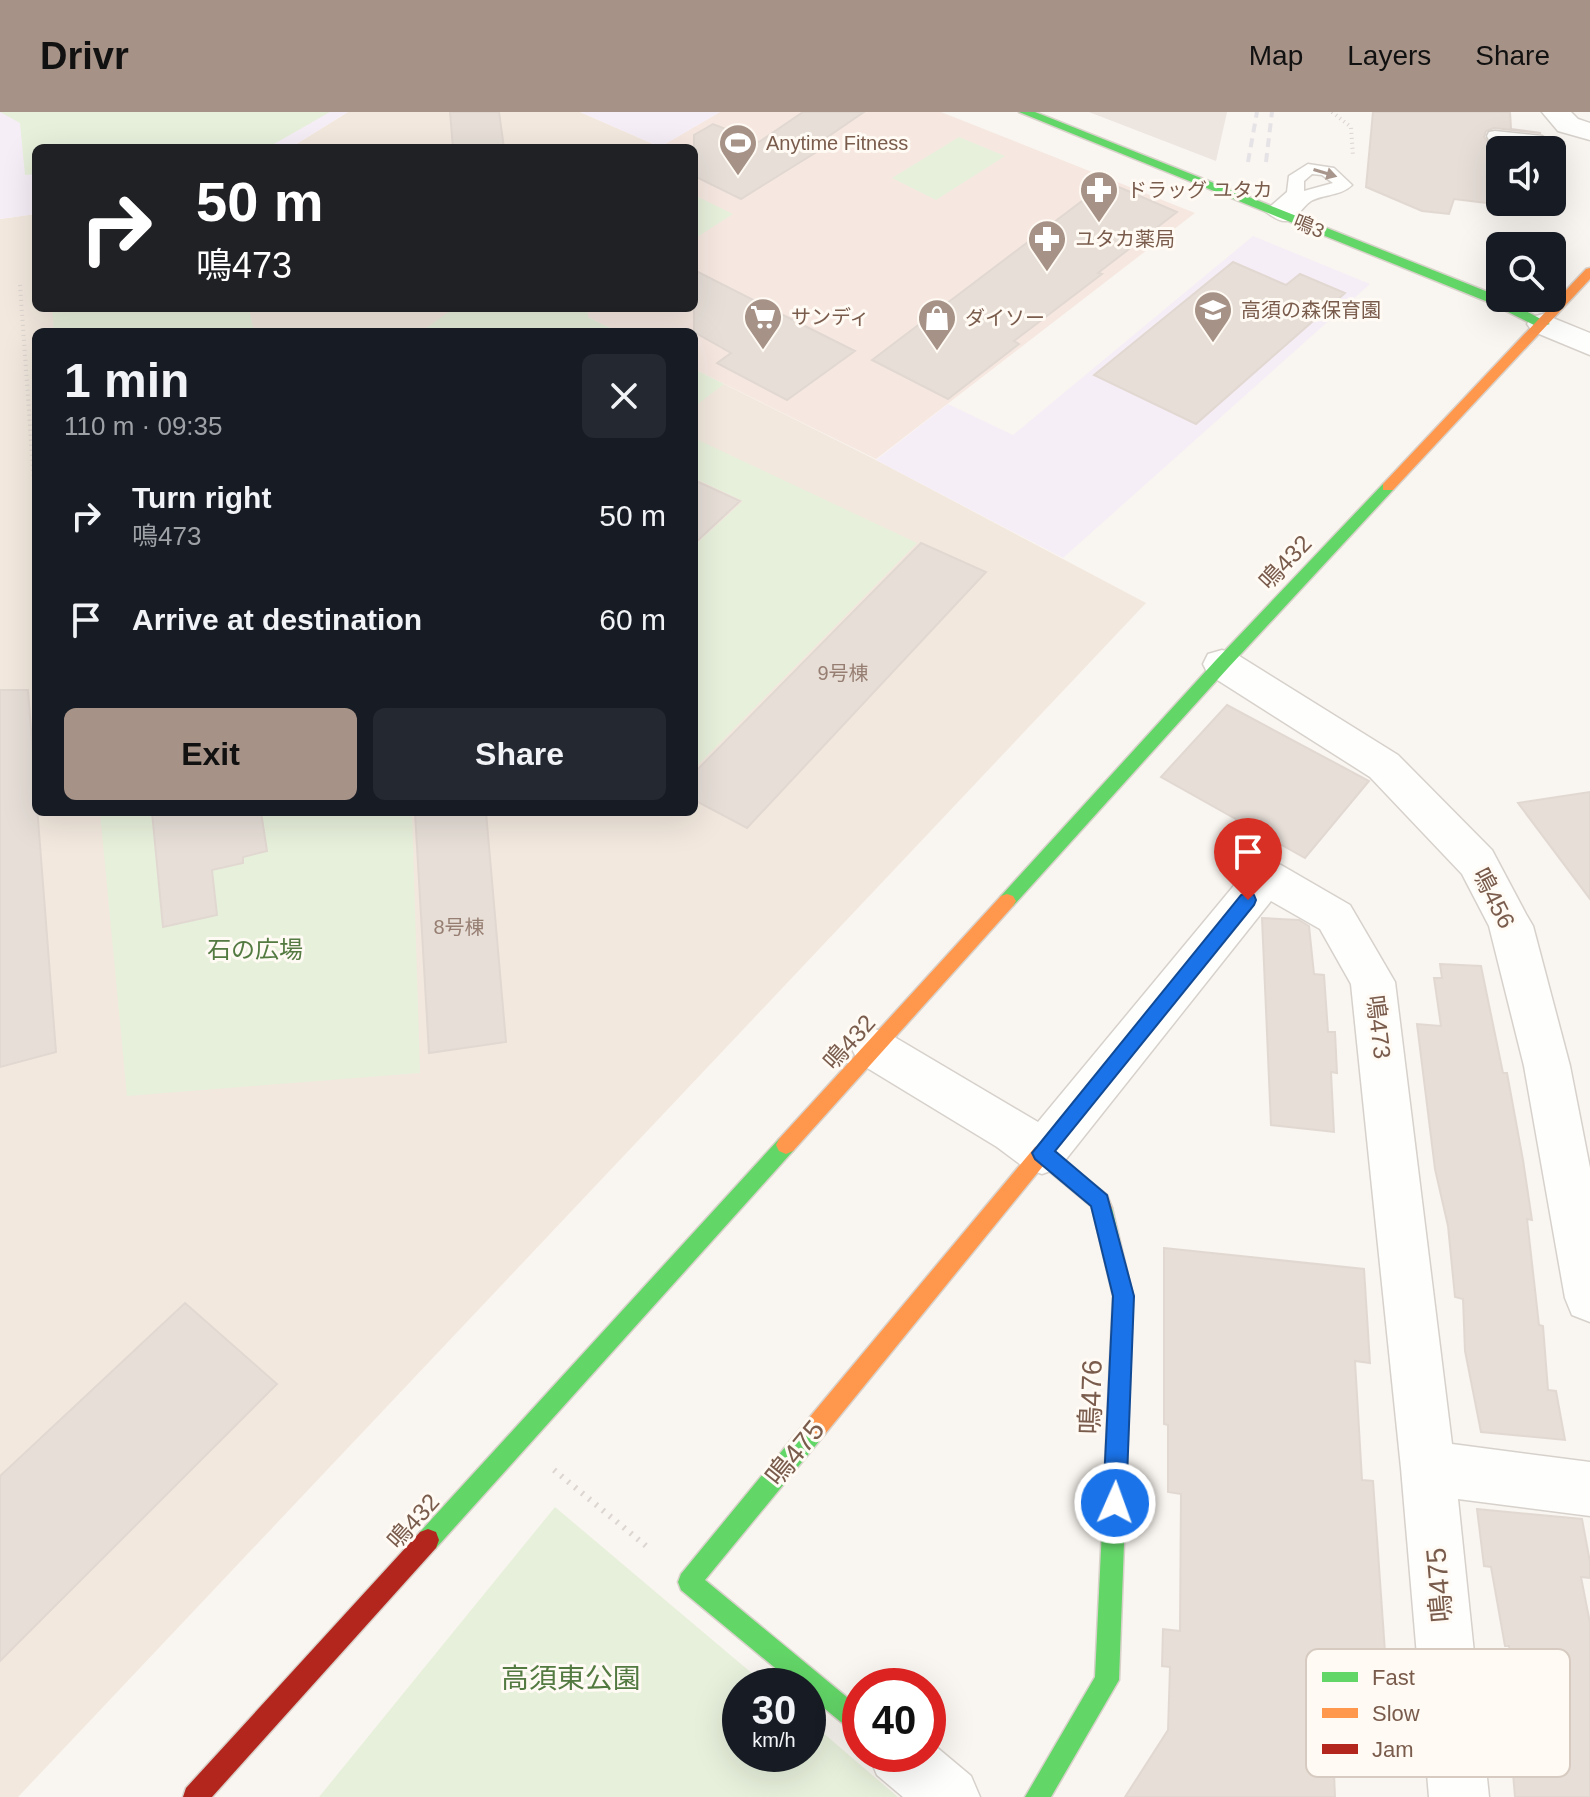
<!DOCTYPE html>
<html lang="en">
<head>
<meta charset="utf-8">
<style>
  body { margin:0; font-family:Helvetica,"Noto Sans JP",sans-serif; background:#242831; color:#f1f3f6; height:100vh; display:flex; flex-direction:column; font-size:30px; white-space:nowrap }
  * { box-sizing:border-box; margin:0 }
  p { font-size:26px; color:#9ea1a6 }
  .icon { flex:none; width:44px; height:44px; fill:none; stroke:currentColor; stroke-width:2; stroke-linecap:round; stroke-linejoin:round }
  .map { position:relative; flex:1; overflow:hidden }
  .panel { position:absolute; left:32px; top:216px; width:666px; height:488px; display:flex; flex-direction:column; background:#171b24; border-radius:12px; box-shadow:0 8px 32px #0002 }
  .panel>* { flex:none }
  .guide { position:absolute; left:32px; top:32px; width:666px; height:168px; border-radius:12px; box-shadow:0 8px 32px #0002; background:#202124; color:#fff; overflow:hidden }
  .fabs { position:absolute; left:1486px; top:24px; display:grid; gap:16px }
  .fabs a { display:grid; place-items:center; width:80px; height:80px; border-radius:12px; background:#171b24; box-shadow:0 8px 32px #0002; font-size:40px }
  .speed { position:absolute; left:722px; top:1556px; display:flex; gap:16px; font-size:40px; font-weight:700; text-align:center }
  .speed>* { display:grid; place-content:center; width:104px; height:104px; border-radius:50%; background:#171b24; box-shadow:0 8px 32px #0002; line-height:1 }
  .speed small { font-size:20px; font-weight:400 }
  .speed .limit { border:12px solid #d22; background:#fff; color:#111 }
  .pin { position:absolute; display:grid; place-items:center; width:68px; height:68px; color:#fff; margin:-82px -34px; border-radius:50% 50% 50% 0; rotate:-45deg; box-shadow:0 0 8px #0007 }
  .pin .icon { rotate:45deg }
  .me { position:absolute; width:88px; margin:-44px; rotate:2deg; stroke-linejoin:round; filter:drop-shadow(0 0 6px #0008) }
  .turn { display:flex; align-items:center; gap:28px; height:168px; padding:0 32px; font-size:36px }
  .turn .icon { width:104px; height:104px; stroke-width:2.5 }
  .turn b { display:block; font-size:56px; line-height:68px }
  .round { display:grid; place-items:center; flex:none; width:84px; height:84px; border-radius:12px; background:#242831 }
  .summary { display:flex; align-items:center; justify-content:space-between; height:136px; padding:0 32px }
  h1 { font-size:48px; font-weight:700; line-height:60px }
  .action { display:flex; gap:16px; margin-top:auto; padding:16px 32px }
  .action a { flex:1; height:92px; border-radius:12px; background:#a69286; color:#111; font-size:32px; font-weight:700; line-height:92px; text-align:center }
  .action a+a { background:#242831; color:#f1f3f6 }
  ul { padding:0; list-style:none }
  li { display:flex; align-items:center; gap:24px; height:104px; padding:0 32px }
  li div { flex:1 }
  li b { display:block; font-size:30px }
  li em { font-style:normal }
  header { display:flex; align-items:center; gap:48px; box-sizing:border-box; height:112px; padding:0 40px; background:#a69286; color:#111 }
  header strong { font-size:38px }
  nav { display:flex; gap:44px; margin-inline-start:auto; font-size:28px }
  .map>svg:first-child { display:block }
  .residential { fill:#f2e8de }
  .commercial { fill:#f6e8e1 }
  .industrial { fill:#ede5e0 }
  .education { fill:#f6eef6 }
  .green { fill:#e7f0db }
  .building { fill:#e6ded7; stroke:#e2d8d2; stroke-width:2 }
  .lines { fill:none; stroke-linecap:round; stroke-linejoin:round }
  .lane-casing { stroke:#d7d1cb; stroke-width:3 }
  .street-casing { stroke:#d7d1cb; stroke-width:3 }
  .fast-casing { stroke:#d9d2cb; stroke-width:3 }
  .slow-casing { stroke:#d9d2cb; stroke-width:3 }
  .jam-casing { stroke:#d9d2cb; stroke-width:3 }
  .path-far1 { stroke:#dcd5d0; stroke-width:4; stroke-dasharray:1 4; stroke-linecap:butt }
  .path { stroke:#dcd5d0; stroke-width:6; stroke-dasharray:2 7; stroke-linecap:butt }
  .lane { fill:#fefefd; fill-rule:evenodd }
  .street { fill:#fefefd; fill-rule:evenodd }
  .fast { fill:#63d668; fill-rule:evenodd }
  .slow { fill:#ff974d; fill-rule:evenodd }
  .jam { fill:#b3261e; fill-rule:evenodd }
  .rail { stroke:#e6e3e7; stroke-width:4; stroke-dasharray:9 6; stroke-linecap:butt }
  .oneway { fill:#a8958b }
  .route { fill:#1a73e8; stroke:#114b97; stroke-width:2 }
  .labels { text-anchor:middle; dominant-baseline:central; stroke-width:6; stroke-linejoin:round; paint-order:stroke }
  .far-poi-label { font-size:20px; fill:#7a5c4d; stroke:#fffaf3; text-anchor:start }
  .far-street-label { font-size:20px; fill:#7a5c4d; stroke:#fffaf3 }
  .number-label { font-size:20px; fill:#977e72 }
  .street-label { font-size:24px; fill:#7a5c4d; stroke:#fffaf3 }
  .park-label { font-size:24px; fill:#537a41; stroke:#fffaf3 }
  .near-street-label { font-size:28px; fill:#7a5c4d; stroke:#fffaf3 }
  .near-park-label { font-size:28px; fill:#537a41; stroke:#fffaf3 }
  .key { fill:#fffaf3; stroke:#d7cbc1; stroke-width:2 }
  .key-label { font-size:22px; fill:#7a5c4d }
</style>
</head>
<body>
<header>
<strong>Drivr</strong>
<nav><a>Map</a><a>Layers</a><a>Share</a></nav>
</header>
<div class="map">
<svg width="1590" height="1685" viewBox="0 0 1590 1685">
  <rect width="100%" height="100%" fill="#f9f5f0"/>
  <!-- residential -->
  <path class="residential" d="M 348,0 L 580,0 L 660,35 L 290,36 Z
    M 36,102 L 36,196 L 587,196 L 588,205 L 618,220 L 36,220 L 36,700 L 694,700 L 694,257 L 876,348 L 1146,491 L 18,1685 L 0,1685 L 0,107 Z"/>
  <!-- commercial -->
  <path class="commercial" d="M 720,0 L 941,0 L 1195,101 L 876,347 L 694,257 L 694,220 L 618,220 L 588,205 L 587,196 L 694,196 L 694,36 L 658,36 Z"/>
  <!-- industrial -->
  <path class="industrial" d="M 1089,0 L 1227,0 L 1216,49 Z"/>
  <!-- education -->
  <path class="education" d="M 0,0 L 348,0 L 290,36 L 36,36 L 36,102 L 0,107 Z
    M 580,0 L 720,0 L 660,35 Z
    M 1253,124 L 1370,172 L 1063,446 L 876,348 L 948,292 L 1013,323 Z"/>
  <!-- green -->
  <path class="green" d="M 0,0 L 330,0 L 267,36 L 36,36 L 36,62 L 25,63 L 20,11 Z
    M 959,25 L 1005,44 L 936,88 L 892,66 Z
    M 694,83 L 733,102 L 694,127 Z
    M 52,196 L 249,196 L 254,220 L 54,220 Z
    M 454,196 L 587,196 L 588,205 L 618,220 L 421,220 Z
    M 694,257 L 724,272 L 694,295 Z
    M 694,326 L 917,431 L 694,657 L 694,434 L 743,389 L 694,366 Z
    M 100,700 L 412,700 L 420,961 L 127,984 Z
    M 555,1395 L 767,1574 L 740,1574 L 740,1642 L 808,1642 L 808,1608 L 898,1685 L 319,1685 Z"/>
  <!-- building -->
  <path class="building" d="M 450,0 L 499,0 L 504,36 L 453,36 Z
    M 803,0 L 864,0 L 816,33 L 823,36 L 741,87 L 694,64 L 694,23 L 713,12 L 759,30 Z
    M 1373,0 L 1510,0 L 1511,17 L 1541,21 L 1494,16 L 1486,19 L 1484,25 L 1489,31 L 1543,37 L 1500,38 L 1500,90 L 1524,90 L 1519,95 L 1454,87 L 1449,102 L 1422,99 L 1366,75 Z
    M 1107,70 L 1177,100 L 1098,161 L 1102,162 L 1014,229 L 1019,232 L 948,287 L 872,248 Z
    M 1233,150 L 1286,173 L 1300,162 L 1345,181 L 1196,312 L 1094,263 Z
    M 694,158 L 795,209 L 855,239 L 787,288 L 717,251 L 731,241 L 694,220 Z
    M 694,368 L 740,389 L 694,432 Z
    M 921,431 L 986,460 L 747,716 L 694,688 L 694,661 Z
    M 0,578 L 28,578 L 56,940 L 0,955 Z
    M 1227,593 L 1369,669 L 1305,746 L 1161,665 Z
    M 1590,680 L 1590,787 L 1518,691 Z
    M 152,700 L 261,700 L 267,739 L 243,745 L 243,751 L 212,758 L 217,803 L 163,815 Z
    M 415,700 L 486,700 L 506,930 L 429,941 Z
    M 1262,806 L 1299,808 L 1309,814 L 1314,862 L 1324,863 L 1328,920 L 1335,920 L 1337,961 L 1331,960 L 1334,1020 L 1271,1013 Z
    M 1440,852 L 1481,854 L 1503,961 L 1507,961 L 1523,1048 L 1532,1108 L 1527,1107 L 1539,1213 L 1543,1214 L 1548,1278 L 1556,1279 L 1565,1328 L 1481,1320 L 1465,1239 L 1463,1187 L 1455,1185 L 1448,1114 L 1435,1057 L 1417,912 L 1441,914 L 1434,866 L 1442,866 Z
    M 1164,1136 L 1364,1157 L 1370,1251 L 1355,1249 L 1362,1368 L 1373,1369 L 1385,1540 L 1403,1542 L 1407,1600 L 1331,1589 L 1335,1685 L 1125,1685 L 1168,1618 L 1170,1555 L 1162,1554 L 1163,1517 L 1180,1519 L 1181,1382 L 1168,1380 L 1168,1313 L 1164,1312 Z
    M 185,1191 L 277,1272 L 0,1549 L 0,1364 Z
    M 1477,1397 L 1582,1407 L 1590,1450 L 1590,1466 L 1581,1465 L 1590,1511 L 1590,1685 L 1515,1685 L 1512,1649 L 1525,1651 L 1509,1534 L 1505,1534 L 1491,1455 L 1484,1454 Z"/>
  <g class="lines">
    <defs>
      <path id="lane" d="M 1495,19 L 1542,24 L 1550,29 L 1542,34 L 1489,28 L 1487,24 L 1489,20 Z
        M 1308,52 L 1334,56 L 1352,73 C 1341,84 1324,82 1311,89 C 1303,94 1297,107 1286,109 C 1280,110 1270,103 1265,99 L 1287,80 L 1289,64 ZM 1312,62 L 1322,63 L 1333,71 L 1304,79 L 1304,69 Z"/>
      <path id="street" d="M 1542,0 L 1571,0 L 1578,7 L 1590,11 L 1590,28 L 1558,19 Z
        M 1543,202 L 1590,221 L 1590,243 L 1532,219 L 1527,212 L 1532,205 Z
        M 1222,538 L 1236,542 L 1398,643 L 1492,738 L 1526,802 L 1533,814 L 1570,954 L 1590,1056 L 1590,1210 L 1572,1203 L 1565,1186 L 1524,954 L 1489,814 L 1462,762 L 1370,665 L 1208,562 L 1203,552 L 1208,542 Z
        M 1266,748 L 1281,753 L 1350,793 L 1395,870 L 1452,1332 L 1590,1350 L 1590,1404 L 1458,1387 L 1489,1685 L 1429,1685 L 1401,1356 L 1351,872 L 1320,817 L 1271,789 L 1059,1056 L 1042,1062 L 1025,1056 L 997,1035 L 859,951 L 852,937 L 859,923 L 875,917 L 891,923 L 1038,1010 L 1251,753 Z
        M 928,1628 L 971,1664 L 980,1685 L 903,1685 L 877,1663 L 868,1642 L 928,1642 Z"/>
      <path id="fast" d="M 1019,0 L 1035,0 L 1498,184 L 1550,212 L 1538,215 L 1488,190 Z
        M 1388,370 L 1393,372 L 1393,378 L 1228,556 L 1013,794 L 1001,794 L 998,789 L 1001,784 L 1216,548 L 1383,372 Z
        M 786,1024 L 793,1027 L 796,1033 L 793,1039 L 436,1436 L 428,1439 L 420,1436 L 417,1428 L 420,1420 L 779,1027 Z
        M 1102,1087 L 1109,1090 L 1112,1096 L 1133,1184 L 1119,1568 L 1051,1685 L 1025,1685 L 1095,1565 L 1113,1184 L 1092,1096 L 1095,1090 Z
        M 817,1303 L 825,1306 L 828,1314 L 825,1322 L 705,1468 L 860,1596 L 860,1623 L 852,1619 L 808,1583 L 808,1574 L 797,1574 L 681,1478 L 678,1470 L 681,1462 L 809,1306 Z"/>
      <path id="slow" d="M 1590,156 L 1590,167 L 1393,378 L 1383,378 L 1383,372 L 1586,157 Z
        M 1007,782 L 1013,784 L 1016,789 L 1013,794 L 793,1039 L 786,1042 L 779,1039 L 776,1033 L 779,1027 L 1001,784 Z
        M 1042,1032 L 1107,1083 L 1112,1096 L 1109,1102 L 1102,1105 L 1095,1102 L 1091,1094 L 1043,1054 L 825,1322 L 817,1325 L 809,1322 L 806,1314 L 809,1306 L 1035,1035 Z"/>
      <path id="jam" d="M 428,1417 L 436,1420 L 439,1428 L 436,1436 L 212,1685 L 183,1685 L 186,1676 L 420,1420 Z"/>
    </defs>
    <!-- lane casing -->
    <use href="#lane" class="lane-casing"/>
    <!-- street casing -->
    <use href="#street" class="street-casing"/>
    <!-- fast casing -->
    <use href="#fast" class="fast-casing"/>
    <!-- slow casing -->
    <use href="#slow" class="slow-casing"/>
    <!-- jam casing -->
    <use href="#jam" class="jam-casing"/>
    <!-- path-far1 -->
    <path class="path-far1" d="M 1332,0 L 1351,15 L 1353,44
      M 20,173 L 36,398"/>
    <!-- path -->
    <path class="path" d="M 554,1358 L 651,1438"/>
    <!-- lane -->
    <use href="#lane" class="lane"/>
    <!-- street -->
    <use href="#street" class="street"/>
    <!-- fast -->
    <use href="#fast" class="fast"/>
    <!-- slow -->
    <use href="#slow" class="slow"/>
    <!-- jam -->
    <use href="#jam" class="jam"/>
    <!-- rail -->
    <path class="rail" d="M 1248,50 L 1257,0
      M 1266,50 L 1272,0"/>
  </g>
  <!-- one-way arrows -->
  <defs><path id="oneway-solid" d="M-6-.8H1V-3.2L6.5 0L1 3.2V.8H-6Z" transform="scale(2)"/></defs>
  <use class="oneway" href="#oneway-solid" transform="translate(1325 61) rotate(17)"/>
  <!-- route -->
  <path class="route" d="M 1248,781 L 1254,783 L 1256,788 L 1254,793 L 1055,1039 L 1107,1083 L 1134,1184 L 1126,1391 L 1123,1399 L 1115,1402 L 1107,1399 L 1103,1391 L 1113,1184 L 1091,1094 L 1035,1047 L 1032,1041 L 1241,783 Z"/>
  <!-- icons -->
  <defs>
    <symbol id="stadium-pin" viewBox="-11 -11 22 30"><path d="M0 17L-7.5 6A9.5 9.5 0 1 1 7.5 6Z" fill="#a69286" stroke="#fffaf3"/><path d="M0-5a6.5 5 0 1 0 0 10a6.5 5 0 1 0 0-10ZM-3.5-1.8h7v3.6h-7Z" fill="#fff"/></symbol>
    <symbol id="pharmacy-pin" viewBox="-11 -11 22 30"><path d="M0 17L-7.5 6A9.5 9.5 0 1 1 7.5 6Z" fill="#a69286" stroke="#fffaf3"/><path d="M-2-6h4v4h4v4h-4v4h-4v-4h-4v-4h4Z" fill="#fff"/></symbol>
    <symbol id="school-pin" viewBox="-11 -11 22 30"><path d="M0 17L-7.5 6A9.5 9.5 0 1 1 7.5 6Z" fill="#a69286" stroke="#fffaf3"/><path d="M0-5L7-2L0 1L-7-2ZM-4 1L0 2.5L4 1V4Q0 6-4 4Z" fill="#fff"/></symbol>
    <symbol id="supermarket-pin" viewBox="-11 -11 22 30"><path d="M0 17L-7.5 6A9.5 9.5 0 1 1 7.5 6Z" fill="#a69286" stroke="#fffaf3"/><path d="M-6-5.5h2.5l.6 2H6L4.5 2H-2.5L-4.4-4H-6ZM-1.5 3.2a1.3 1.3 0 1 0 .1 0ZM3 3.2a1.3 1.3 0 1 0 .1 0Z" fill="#fff"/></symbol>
    <symbol id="shop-pin" viewBox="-11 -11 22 30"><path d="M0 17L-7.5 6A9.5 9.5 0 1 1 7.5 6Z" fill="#a69286" stroke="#fffaf3"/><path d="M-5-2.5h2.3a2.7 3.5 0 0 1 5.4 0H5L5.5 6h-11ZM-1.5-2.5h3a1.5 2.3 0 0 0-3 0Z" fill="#fff"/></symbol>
  </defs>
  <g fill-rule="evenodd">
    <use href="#stadium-pin" x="716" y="9" width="44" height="60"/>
    <use href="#pharmacy-pin" x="1077" y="56" width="44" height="60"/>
    <use href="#pharmacy-pin" x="1025" y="105" width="44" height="60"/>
    <use href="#school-pin" x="1191" y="176" width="44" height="60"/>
    <use href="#supermarket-pin" x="741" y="183" width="44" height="60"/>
    <use href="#shop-pin" x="915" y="184" width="44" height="60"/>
  </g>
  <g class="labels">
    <!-- far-poi labels -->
    <g class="far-poi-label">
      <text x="766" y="31">Anytime Fitness</text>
      <text x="1127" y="78">ドラッグ ユタカ</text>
      <text x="1075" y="127">ユタカ薬局</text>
      <text x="1241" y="198">高須の森保育園</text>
      <text x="791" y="205">サンディ</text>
      <text x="965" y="206">ダイソー</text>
    </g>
    <!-- far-street labels -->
    <g class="far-street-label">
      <text transform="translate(1309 114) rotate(22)">鳴3</text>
    </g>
    <!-- number labels -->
    <g class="number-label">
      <text x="843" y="561">9号棟</text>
      <text x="459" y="815">8号棟</text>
    </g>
    <!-- street labels -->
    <g class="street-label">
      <text transform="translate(1285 450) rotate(-47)">鳴432</text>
      <text transform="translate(1494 786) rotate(63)">鳴456</text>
      <text transform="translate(1379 915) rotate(83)">鳴473</text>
      <text transform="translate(849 930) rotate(-48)">鳴432</text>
      <text transform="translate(413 1409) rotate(-48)">鳴432</text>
    </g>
    <!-- park labels -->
    <g class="park-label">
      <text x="255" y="837">石の広場</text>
    </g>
    <!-- near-street labels -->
    <g class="near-street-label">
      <text transform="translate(1091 1285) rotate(-88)">鳴476</text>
      <text transform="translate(795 1341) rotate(-51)">鳴475</text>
      <text transform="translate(1439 1473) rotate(-95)">鳴475</text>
    </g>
    <!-- near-park labels -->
    <g class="near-park-label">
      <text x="571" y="1566">高須東公園</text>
    </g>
  </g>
  <!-- legend -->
  <rect x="1306" y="1537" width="264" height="128" rx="12" class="key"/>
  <rect x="1322" y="1560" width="36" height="10" fill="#63d668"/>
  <rect x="1322" y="1596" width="36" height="10" fill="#ff974d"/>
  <rect x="1322" y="1632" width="36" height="10" fill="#b3261e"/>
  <g class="key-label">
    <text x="1372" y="1573">Fast</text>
    <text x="1372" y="1609">Slow</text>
    <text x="1372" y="1645">Jam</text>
  </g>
</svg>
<div class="fabs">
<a><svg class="icon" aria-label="sound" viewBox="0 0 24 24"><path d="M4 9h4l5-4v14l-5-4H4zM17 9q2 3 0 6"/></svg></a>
<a><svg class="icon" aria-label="search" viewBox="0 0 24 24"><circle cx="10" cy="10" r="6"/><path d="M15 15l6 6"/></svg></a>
</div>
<div class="speed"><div>30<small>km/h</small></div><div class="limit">40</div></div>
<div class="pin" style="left:1248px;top:788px;background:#d93025"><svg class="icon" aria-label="arrive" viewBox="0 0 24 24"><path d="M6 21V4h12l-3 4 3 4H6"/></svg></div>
<svg class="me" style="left:1115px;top:1391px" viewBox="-20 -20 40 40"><circle r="17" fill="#1a73e8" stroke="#fff" stroke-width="3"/><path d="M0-11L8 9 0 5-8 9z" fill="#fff"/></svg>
<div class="guide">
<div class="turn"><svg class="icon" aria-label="right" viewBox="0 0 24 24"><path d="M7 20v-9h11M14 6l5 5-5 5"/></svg><div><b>50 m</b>鳴473</div></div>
</div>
<section class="panel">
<div class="summary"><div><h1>1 min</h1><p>110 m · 09:35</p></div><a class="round"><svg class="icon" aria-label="close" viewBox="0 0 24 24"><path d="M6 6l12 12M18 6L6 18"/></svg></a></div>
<ul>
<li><svg class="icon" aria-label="right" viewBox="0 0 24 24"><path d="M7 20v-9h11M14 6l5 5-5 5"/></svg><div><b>Turn right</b><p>鳴473</p></div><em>50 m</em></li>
<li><svg class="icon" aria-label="arrive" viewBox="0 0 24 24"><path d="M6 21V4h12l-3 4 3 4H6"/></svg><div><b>Arrive at destination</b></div><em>60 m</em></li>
</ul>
<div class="action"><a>Exit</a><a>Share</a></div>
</section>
</div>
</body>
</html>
